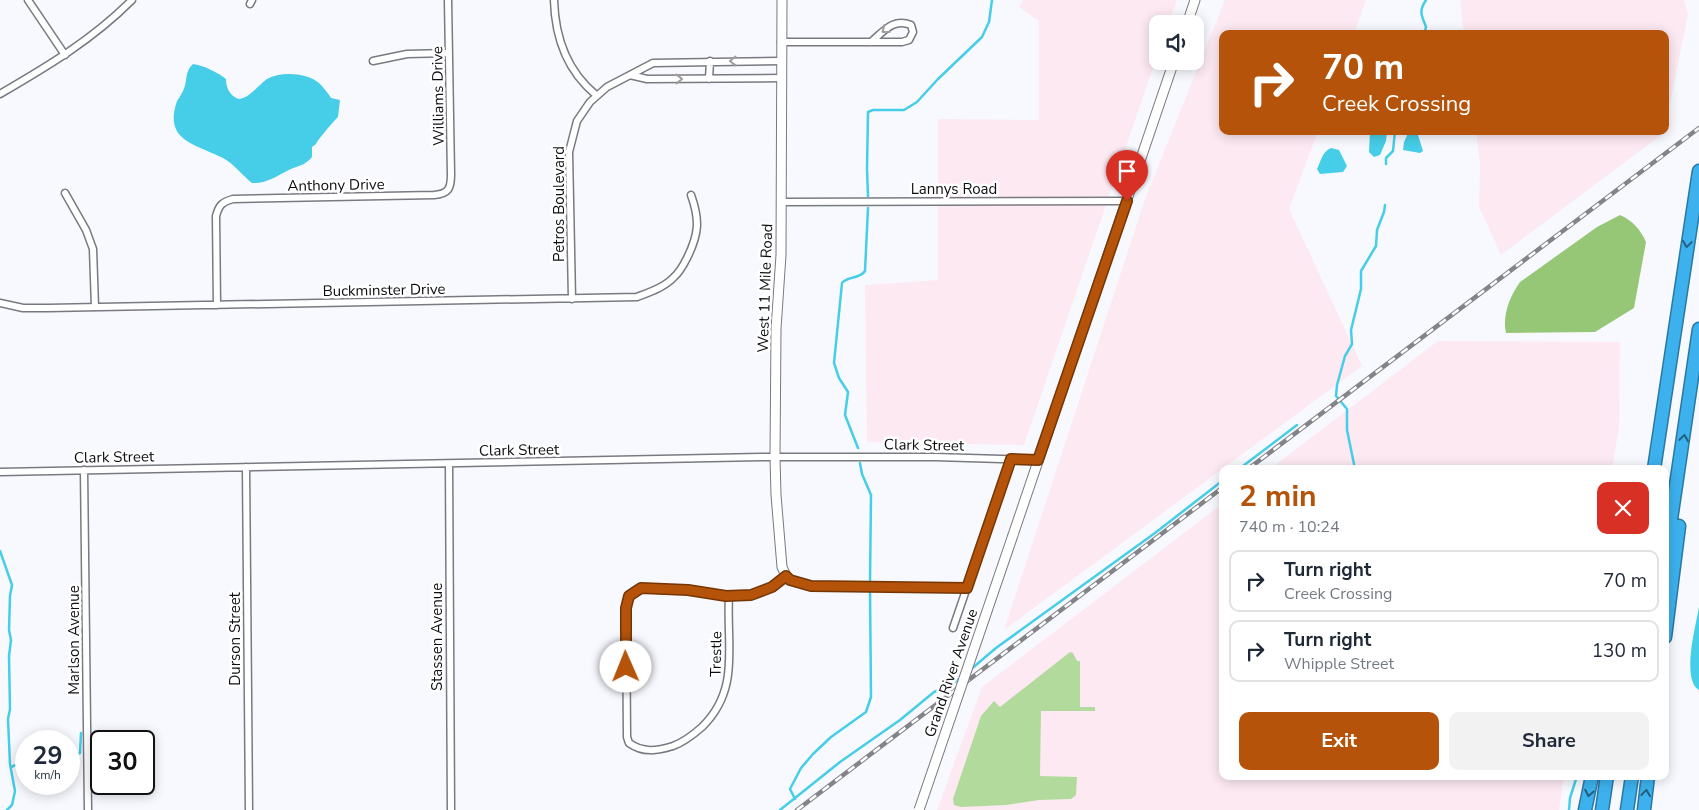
<!DOCTYPE html>
<html lang="en">
<head>
<meta charset="utf-8">
<style>
  body { margin:0; font-family:"Nunito Sans",sans-serif; background:#f2f2f3; color:#1f2937; height:100vh; display:flex; flex-direction:column; font-size:19px; white-space:nowrap }
  * { box-sizing:border-box; margin:0 }
  p { font-size:16px; color:#747a83 }
  .icon { flex:none; width:28px; height:28px; fill:none; stroke:currentColor; stroke-width:2; stroke-linecap:round; stroke-linejoin:round }
  .map { position:relative; flex:1; overflow:hidden }
  .sheet { position:absolute; left:1219px; top:465px; width:450px; height:315px; display:flex; flex-direction:column; background:#fff; border-radius:10px; box-shadow:0 2px 12px #0003 }
  .sheet>* { flex:none }
  .top-card { position:absolute; left:1219px; top:30px; width:450px; height:105px; border-radius:10px; box-shadow:0 2px 12px #0003; background:#b45309; color:#fff; overflow:hidden }
  .fabs { position:absolute; left:1149px; top:15px; display:grid; gap:10px }
  .fabs a { display:grid; place-items:center; width:55px; height:55px; border-radius:10px; background:#fff; box-shadow:0 2px 12px #0003; font-size:25px }
  .speed { position:absolute; left:15px; top:730px; display:flex; gap:10px; font-size:25px; font-weight:700; text-align:center }
  .speed>* { display:grid; place-content:center; width:65px; height:65px; border-radius:50%; background:#fff; box-shadow:0 2px 12px #0003; line-height:1 }
  .speed small { font-size:12px; font-weight:400 }
  .speed .limit { border:2px solid #111; border-radius:8px; background:#fff; color:#111 }
  .pin { position:absolute; display:grid; place-items:center; width:42px; height:42px; color:#fff; margin:-51px -21px; border-radius:50% 50% 50% 0; rotate:-45deg; box-shadow:0 0 5px #0007 }
  .pin .icon { rotate:45deg }
  .me { position:absolute; width:55px; margin:-28px; rotate:359deg; stroke-linejoin:round; filter:drop-shadow(0 0 4px #0008) }
  .turn { display:flex; align-items:center; gap:18px; height:105px; padding:0 20px; font-size:22px }
  .turn .icon { width:65px; height:65px; stroke-width:2.5 }
  .turn b { display:block; font-size:35px; line-height:42px }
  .round { display:grid; place-items:center; flex:none; width:52px; height:52px; border-radius:10px; background:#f2f2f3 }
  .headline { display:flex; align-items:center; justify-content:space-between; height:85px; padding:0 20px }
  h1 { font-size:30px; font-weight:700; line-height:38px; color:#b45309 }
  .button { display:flex; gap:10px; margin-top:auto; padding:10px 20px }
  .button a { flex:1; height:58px; border-radius:10px; background:#b45309; color:#fff; font-size:20px; font-weight:700; line-height:58px; text-align:center }
  .button a+a { background:#f2f2f3; color:#1f2937 }
  ul { padding:0; list-style:none }
  li { display:flex; align-items:center; gap:15px; height:62px; margin:0 10px 8px; padding:0 10px; border:2px solid #e0e1e3; border-radius:10px }
  li div { flex:1 }
  li b { display:block; font-size:19px }
  li em { font-style:normal }
  .map>svg:first-child { display:block }
  .industrial { fill:#fde9f2 }
  .green { fill:#b3da9d }
  .forest { fill:#96c777 }
  .water { fill:#46cde7 }
  .lines { fill:none; stroke-linecap:round; stroke-linejoin:round }
  .stream { stroke:#46cde7; stroke-width:2.5 }
  .minor-casing { stroke:#787a82; stroke-width:9 }
  .tertiary-casing { stroke:#787a82; stroke-width:11 }
  .secondary-casing { stroke:#787a82; stroke-width:11 }
  .motorway-casing { stroke:#2b78a0; stroke-width:15 }
  .minor { stroke:#fff; stroke-width:6 }
  .tertiary { stroke:#fff; stroke-width:9 }
  .secondary { stroke:#fff; stroke-width:9 }
  .motorway { stroke:#3cb1ed; stroke-width:12 }
  .rail-casing { stroke:#838488; stroke-width:4.5 }
  .rail { stroke:#fff; stroke-width:2.5; stroke-dasharray:8; stroke-linecap:butt }
  .secondary-bridge-casing { stroke:#787a82; stroke-width:11; stroke-linecap:butt }
  .secondary-bridge { stroke:#fff; stroke-width:9 }
  .oneway { stroke:#9e9e9f }
  .oneway2 { stroke:#245f7e }
  .route-casing { stroke:#753606; stroke-width:12 }
  .route { stroke:#b45309; stroke-width:9 }
  .labels { text-anchor:middle; dominant-baseline:central; stroke-width:5; stroke-linejoin:round; paint-order:stroke }
  .street-label { font-size:15px; fill:#0c0d10; stroke:#fff }
</style>
</head>
<body>
<div class="map">
<svg width="1699" height="810" viewBox="0 0 1699 810">
  <rect width="100%" height="100%" fill="#f8f9ff"/>
  <!-- industrial -->
  <path class="industrial" d="M 1023,0 L 1177,0 L 1168,24 L 1158,24 L 1157,56 L 1024,445 L 867,442 L 865,285 L 938,280 L 938,119 L 1039,120 L 1039,21 L 1019,7 Z
    M 1225,0 L 1366,0 L 1354,34 L 1222,34 L 1222,131 L 1318,131 L 1289,209 L 1362,366 L 1004,630 L 1145,199 Z
    M 1460,0 L 1684,0 L 1688,15 L 1665,127 L 1665,34 L 1464,34 Z
    M 1476,131 L 1664,131 L 1664,133 L 1501,255 L 1479,207 L 1480,162 Z
    M 1438,341 L 1620,342 L 1619,427 L 1612,469 L 1270,469 Z
    M 1222,504 L 1222,776 L 1564,776 L 1559,810 L 937,810 L 982,687 Z"/>
  <!-- green -->
  <path class="green" d="M 1070,652 L 1073,653 L 1077,661 L 1080,661 L 1080,707 L 1095,707 L 1095,711 L 1041,711 L 1040,776 L 1077,777 L 1076,795 L 1071,799 L 1039,800 L 1006,805 L 961,807 L 954,805 L 953,799 L 981,716 L 994,701 L 1000,707 Z"/>
  <!-- forest -->
  <path class="forest" d="M 1620,215 C 1633,221 1640,229 1646,242 L 1634,308 L 1595,332 L 1506,333 C 1502,315 1510,296 1520,282 L 1597,227 Z"/>
  <!-- water -->
  <path class="water" d="M 193,64 C 203,65 219,73 226,79 C 226,88 230,96 239,99 C 250,98 258,85 267,79 C 281,71 307,73 319,83 C 323,87 328,93 331,98 L 340,100 L 338,117 C 333,122 319,138 316,144 L 312,147 L 312,157 C 304,166 300,165 291,169 C 278,175 267,184 252,183 C 242,175 234,164 223,158 C 196,144 163,141 177,101 C 179,98 181,95 183,91 C 188,81 184,72 193,64 Z
    M 1370,131 L 1387,131 L 1386,141 L 1380,155 L 1374,157 L 1369,152 Z
    M 1409,131 L 1420,131 L 1418,135 L 1423,151 L 1420,153 L 1403,150 L 1404,142 Z
    M 1331,148 L 1339,150 L 1347,166 L 1343,172 L 1320,174 L 1317,169 C 1321,161 1322,152 1331,148 Z
    M 1699,607 L 1699,690 C 1681,679 1696,625 1699,607 Z"/>
  <g class="lines">
    <!-- stream -->
    <path class="stream" d="M 1424,34 L 1426,27 C 1422,16 1418,12 1426,0
      M 1386,164 L 1386,158 L 1393,151 L 1395,131
      M 868,196 L 867,169 L 868,112 L 873,110 L 904,110 L 917,102 L 938,79 L 982,37 L 989,22 L 992,0
      M 858,448 L 845,415 L 848,392 L 839,378 L 834,363 L 842,283 C 848,276 860,279 865,271 L 868,208
      M 860,463 L 862,474 L 871,495 L 870,582
      M 1239,469 L 1297,425
      M 1355,469 L 1347,430 L 1347,409 L 1336,396 L 1337,385 L 1345,356 L 1352,344 L 1351,330 L 1361,289 L 1361,271 L 1376,246 L 1377,230 L 1384,212 L 1385,205
      M 0,551 L 12,585 L 10,596 L 9,630 L 11,640 L 9,656 L 10,709 L 8,719 L 10,764 L 15,791 L 12,805 L 7,810
      M 970,670 L 996,648 L 1155,533 L 1222,481
      M 69,757 L 80,753 L 81,733
      M 11,767 L 20,763 L 26,762
      M 795,799 L 790,789 L 801,768 L 813,754 L 831,737 L 866,712 L 871,697 L 870,591
      M 780,810 L 840,762 L 900,720 L 934,692 L 949,686 L 962,677
      M 1569,810 L 1570,798 L 1577,776"/>
    <defs>
      <path id="minor" d="M 28,0 L 65,55
        M 554,0 C 555,38 567,71 596,95
        M 250,4 L 252,0
        M 781,42 L 902,42 L 909,40 L 913,32 L 911,25 C 893,18 884,31 871,42
        M 373,61 L 407,54 L 449,53
        M 630,75 L 647,79 L 782,78
        M 709,79 L 710,61
        M 0,94 C 48,66 92,40 132,0
        M 65,193 L 86,230 L 93,249 L 95,307
        M 781,202 L 1127,201
        M 572,299 L 569,152 L 577,121 L 590,102 L 607,87 L 653,63 L 782,61
        M 0,303 L 23,308 L 48,308 L 637,297 C 650,292 665,287 674,277 C 680,272 684,264 687,258 C 699,234 700,220 691,195
        M 217,305 L 216,216 C 219,205 222,202 233,199 L 434,195 C 448,194 451,189 451,175 L 448,0
        M 449,464 L 451,810
        M 246,467 L 249,810
        M 84,470 L 88,810
        M 0,472 L 761,457 L 935,457 L 1038,460
        M 729,596 C 726,645 741,689 702,727 C 693,735 684,742 673,746 C 657,751 643,753 629,743 L 627,737 L 626,608 C 628,597 630,592 641,588 C 656,591 672,589 687,590 C 732,593 746,607 786,576 L 790,581 L 811,586 L 967,588
        M 953,628 L 1011,459"/>
      <path id="tertiary" d="M 782,0 L 781,255 L 776,329 L 775,458 L 776,495 L 782,567 L 786,576"/>
      <path id="secondary" d="M 1187,24 L 1195,0
        M 1013,535 L 1174,61"/>
      <path id="motorway" d="M 1654,469 L 1699,171
        M 1665,560 L 1699,329
        M 1665,637 L 1679,526
        M 1585,810 L 1592,776
        M 1602,810 L 1607,776
        M 1627,810 L 1632,776
        M 1644,810 L 1648,776"/>
    </defs>
    <!-- minor casing -->
    <use href="#minor" class="minor-casing"/>
    <!-- tertiary casing -->
    <use href="#tertiary" class="tertiary-casing"/>
    <!-- secondary casing -->
    <use href="#secondary" class="secondary-casing"/>
    <!-- motorway casing -->
    <use href="#motorway" class="motorway-casing"/>
    <!-- minor -->
    <use href="#minor" class="minor"/>
    <!-- tertiary -->
    <use href="#tertiary" class="tertiary"/>
    <!-- secondary -->
    <use href="#secondary" class="secondary"/>
    <!-- motorway -->
    <use href="#motorway" class="motorway"/>
    <defs>
      <path id="rail" d="M 1248,469 L 1699,128
        M 797,810 L 1222,488"/>
    </defs>
    <!-- rail casing -->
    <use href="#rail" class="rail-casing"/>
    <!-- rail -->
    <use href="#rail" class="rail"/>
    <defs>
      <path id="secondary-bridge" d="M 919,810 L 1013,535"/>
    </defs>
    <!-- secondary-bridge casing -->
    <use href="#secondary-bridge" class="secondary-bridge-casing"/>
    <!-- secondary-bridge -->
    <use href="#secondary-bridge" class="secondary-bridge"/>
  </g>
  <!-- one-way arrows -->
  <defs><path id="oneway-chevron" d="M-2-3.5L2.5 0L-2 3.5" fill="none" stroke-width="1.6" stroke-linecap="round" stroke-linejoin="round" transform="scale(1.25)"/></defs>
  <g class="oneway">
    <use href="#oneway-chevron" transform="translate(885 30) rotate(143)"/>
    <use href="#oneway-chevron" transform="translate(733 61) rotate(180)"/>
    <use href="#oneway-chevron" transform="translate(679 79)"/>
  </g>
  <g class="oneway2">
    <use href="#oneway-chevron" transform="translate(1687 244) rotate(98)"/>
    <use href="#oneway-chevron" transform="translate(1684 438) rotate(-82)"/>
    <use href="#oneway-chevron" transform="translate(1589 793) rotate(101)"/>
    <use href="#oneway-chevron" transform="translate(1646 793) rotate(-83)"/>
  </g>
  <g class="lines">
    <defs>
      <path id="route" d="M 626,667 L 626,608 L 629,596 L 641,588 L 688,590 L 726,596 L 751,595 L 772,587 L 786,576 L 790,580 L 811,586 L 967,588 L 1011,459 L 1038,460 L 1127,201"/>
    </defs>
    <!-- route casing -->
    <use href="#route" class="route-casing"/>
    <!-- route -->
    <use href="#route" class="route"/>
  </g>
  <g class="labels">
    <!-- street labels -->
    <g class="street-label">
      <text transform="translate(438 96) rotate(-91)">Williams Drive</text>
      <text transform="translate(336 185) rotate(-1)">Anthony Drive</text>
      <text x="954" y="189">Lannys Road</text>
      <text transform="translate(559 204) rotate(-90)">Petros Boulevard</text>
      <text transform="translate(765 288) rotate(-88)">West 11 Mile Road</text>
      <text transform="translate(384 290) rotate(-1)">Buckminster Drive</text>
      <text transform="translate(924 445) rotate(1)">Clark Street</text>
      <text transform="translate(519 450) rotate(-1)">Clark Street</text>
      <text transform="translate(114 457) rotate(-1)">Clark Street</text>
      <text transform="translate(437 637) rotate(-90)">Stassen Avenue</text>
      <text transform="translate(235 639) rotate(-90)">Durson Street</text>
      <text transform="translate(74 640) rotate(-90)">Marlson Avenue</text>
      <text transform="translate(716 654) rotate(-89)">Trestle</text>
      <text transform="translate(951 673) rotate(-71)">Grand River Avenue</text>
    </g>
  </g>
</svg>
<div class="fabs">
<a><svg class="icon" aria-label="sound" viewBox="0 0 24 24"><path d="M4 9h4l5-4v14l-5-4H4zM17 9q2 3 0 6"/></svg></a>
</div>
<div class="speed"><div>29<small>km/h</small></div><div class="limit">30</div></div>
<div class="pin" style="left:1127px;top:201px;background:#d93025"><svg class="icon" aria-label="arrive" viewBox="0 0 24 24"><path d="M6 21V4h12l-3 4 3 4H6"/></svg></div>
<svg class="me" style="left:626px;top:667px" viewBox="-20 -20 40 40"><circle r="19" fill="#fff"/><path d="M0-13L10 11 0 6-10 11z" fill="#b45309"/></svg>
<div class="top-card">
<div class="turn"><svg class="icon" aria-label="right" viewBox="0 0 24 24"><path d="M7 20v-9h11M14 6l5 5-5 5"/></svg><div><b>70 m</b>Creek Crossing</div></div>
</div>
<section class="sheet">
<div class="headline"><div><h1>2 min</h1><p>740 m · 10:24</p></div><a class="round" style="background:#d93025;color:#fff"><svg class="icon" aria-label="close" viewBox="0 0 24 24"><path d="M6 6l12 12M18 6L6 18"/></svg></a></div>
<ul>
<li><svg class="icon" aria-label="right" viewBox="0 0 24 24"><path d="M7 20v-9h11M14 6l5 5-5 5"/></svg><div><b>Turn right</b><p>Creek Crossing</p></div><em>70 m</em></li>
<li><svg class="icon" aria-label="right" viewBox="0 0 24 24"><path d="M7 20v-9h11M14 6l5 5-5 5"/></svg><div><b>Turn right</b><p>Whipple Street</p></div><em>130 m</em></li>
</ul>
<div class="button"><a>Exit</a><a>Share</a></div>
</section>
</div>
</body>
</html>
